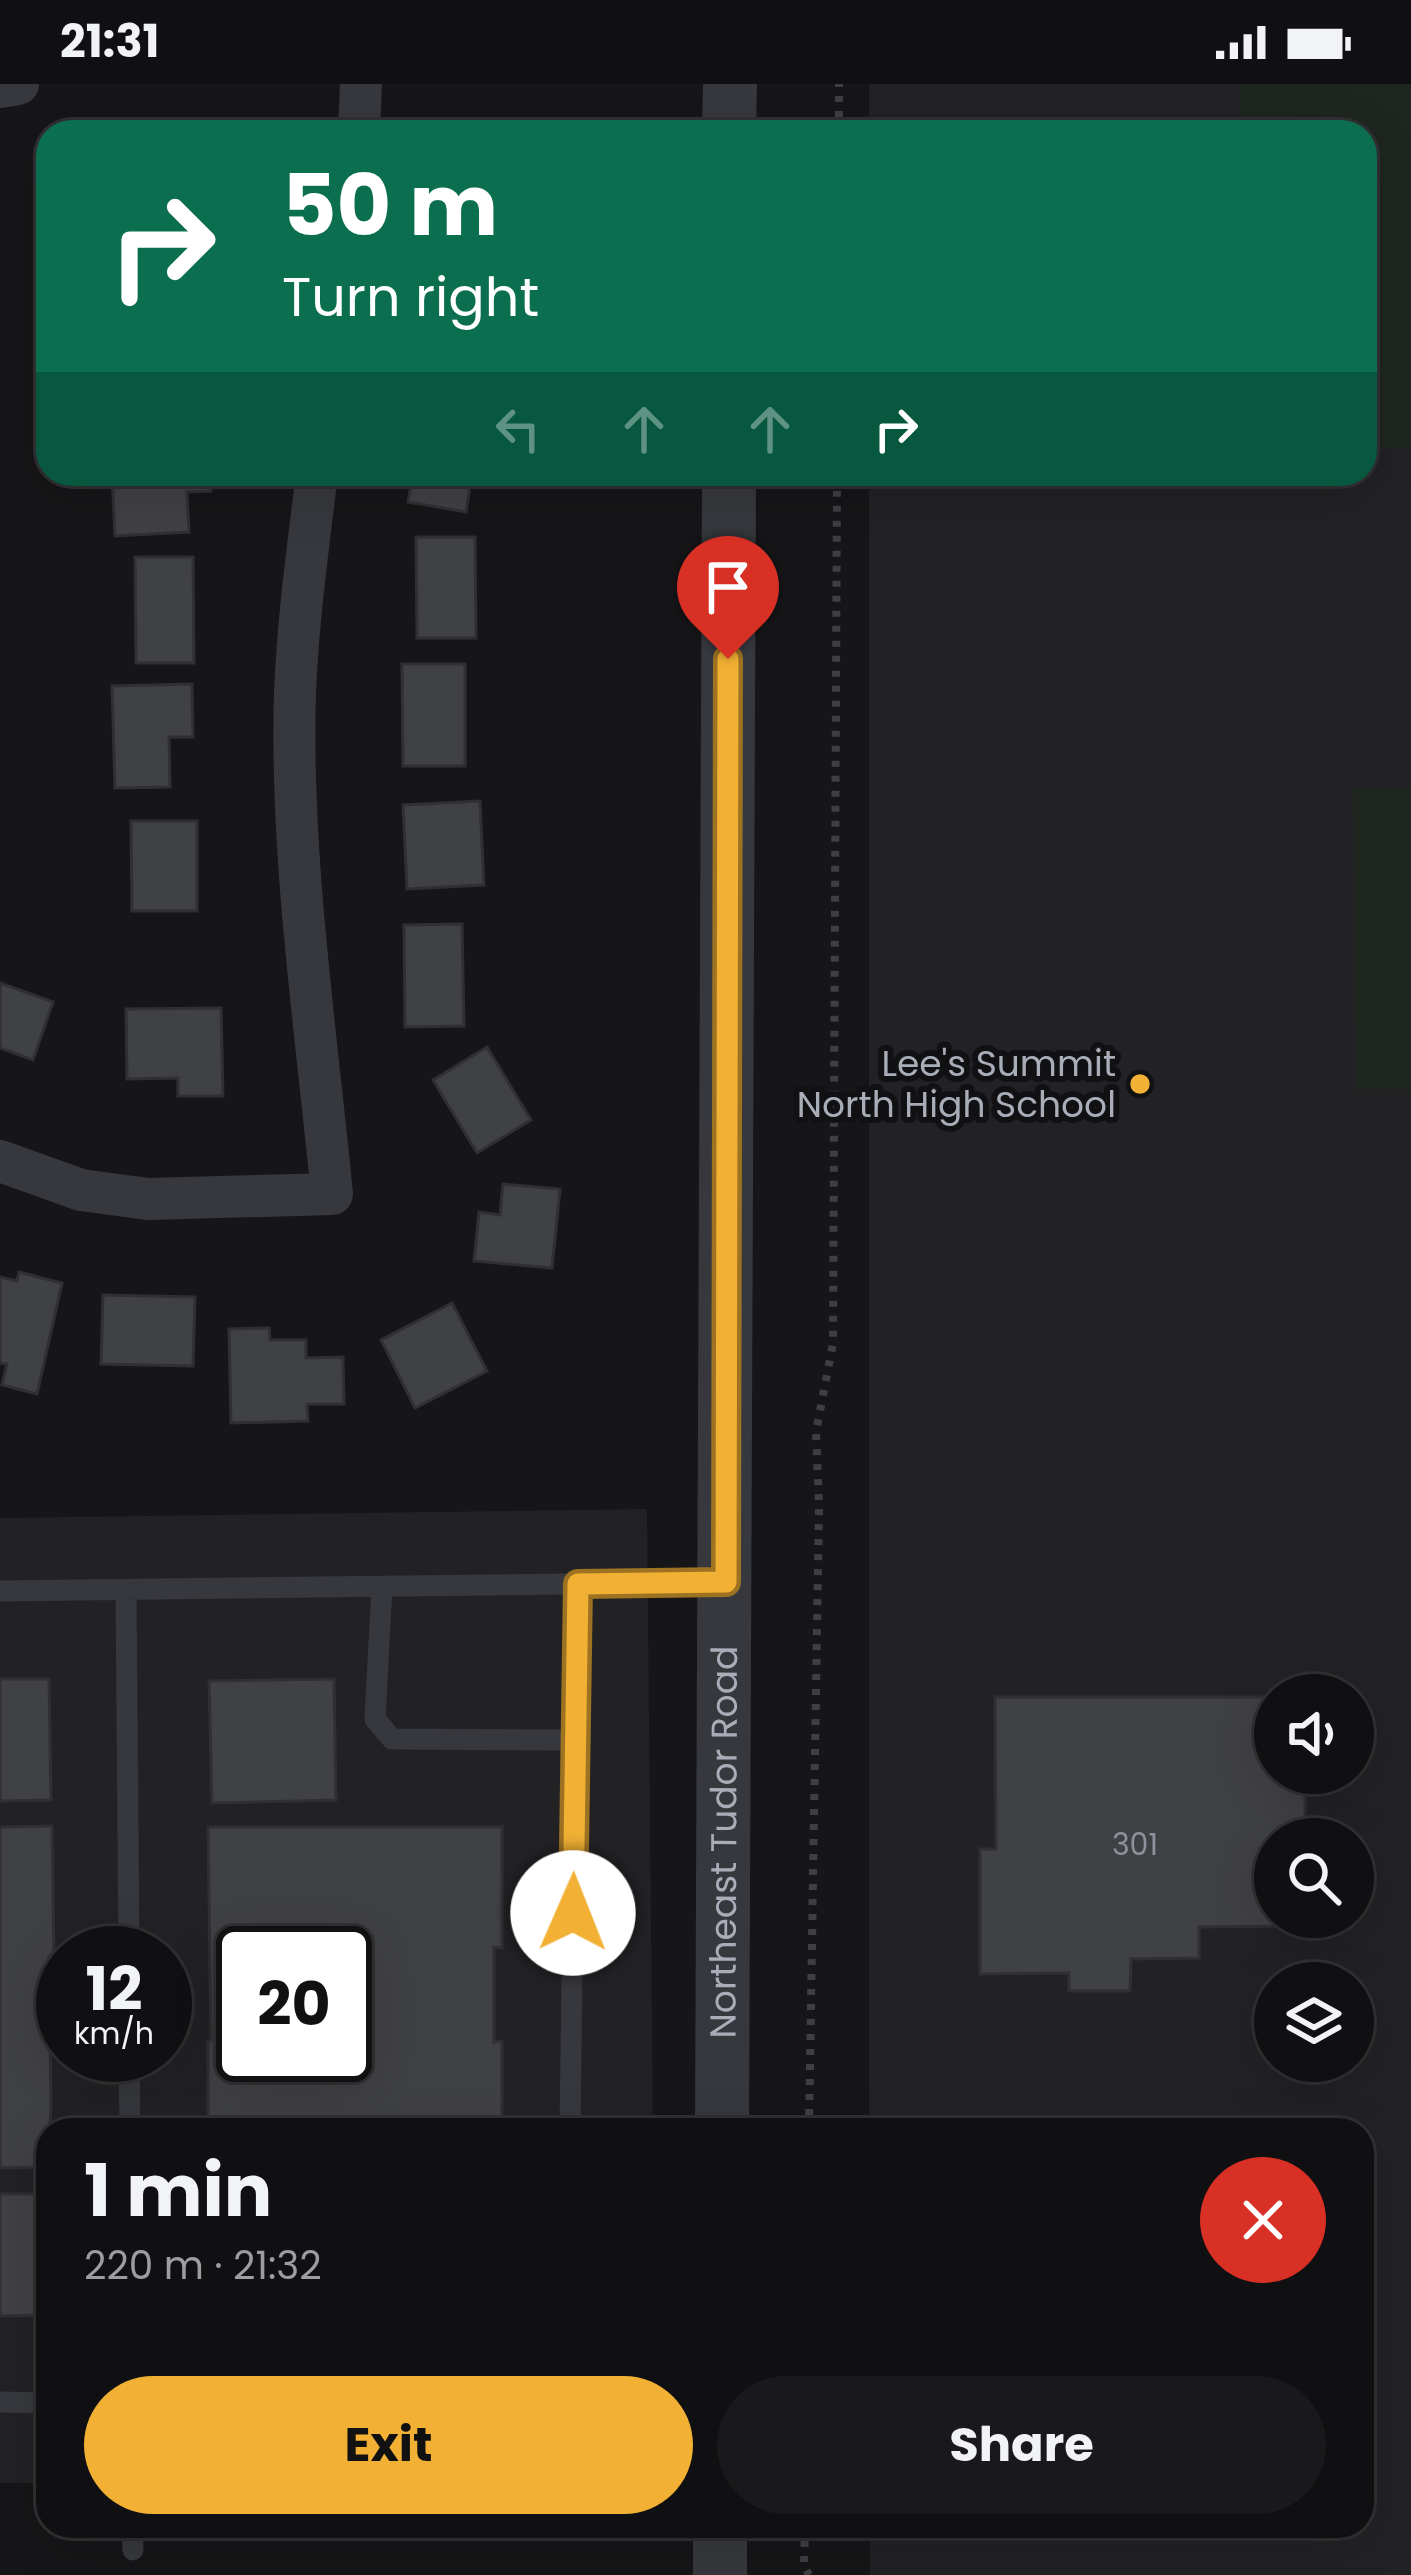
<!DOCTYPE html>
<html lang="en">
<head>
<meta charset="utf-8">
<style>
  body { margin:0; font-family:Poppins,sans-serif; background:#19191b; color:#f1f3f6; height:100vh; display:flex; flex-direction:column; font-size:45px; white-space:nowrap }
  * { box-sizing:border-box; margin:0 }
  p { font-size:39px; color:#9c9d9f }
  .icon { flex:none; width:66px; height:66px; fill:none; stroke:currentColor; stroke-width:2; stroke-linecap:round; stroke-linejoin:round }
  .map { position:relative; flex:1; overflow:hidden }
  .sheet { position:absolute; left:36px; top:2034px; width:1338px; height:420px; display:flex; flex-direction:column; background:#101012; border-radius:36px; box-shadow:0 12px 48px #0002,0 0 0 3px #303032 }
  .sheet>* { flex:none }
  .top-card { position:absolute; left:36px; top:36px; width:1341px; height:366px; border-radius:36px; box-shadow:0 12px 48px #0002,0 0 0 3px #303032; background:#0b6e4f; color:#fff; overflow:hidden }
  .buttons { position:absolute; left:1254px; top:1590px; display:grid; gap:24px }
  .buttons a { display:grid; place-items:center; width:120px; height:120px; border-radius:50%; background:#101012; box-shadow:0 12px 48px #0002,0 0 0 3px #303032; font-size:60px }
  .speed { position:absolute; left:36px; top:1842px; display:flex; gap:24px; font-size:60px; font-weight:700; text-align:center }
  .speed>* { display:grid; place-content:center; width:156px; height:156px; border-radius:50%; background:#101012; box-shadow:0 12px 48px #0002,0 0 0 3px #303032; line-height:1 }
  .speed small { font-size:30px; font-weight:400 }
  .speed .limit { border:6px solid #111; border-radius:18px; background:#fff; color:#111 }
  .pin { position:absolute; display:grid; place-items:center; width:102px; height:102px; color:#fff; margin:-123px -51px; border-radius:50% 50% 50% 0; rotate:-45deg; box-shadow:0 0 12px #0007 }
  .pin .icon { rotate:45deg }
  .me { position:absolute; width:132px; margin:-66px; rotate:1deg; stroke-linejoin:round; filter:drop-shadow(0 0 9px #0008) }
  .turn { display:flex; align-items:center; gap:42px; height:252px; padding:0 48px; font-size:54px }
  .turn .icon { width:156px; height:156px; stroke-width:2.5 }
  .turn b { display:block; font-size:84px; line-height:102px }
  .lanes { display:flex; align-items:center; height:114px; padding:0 48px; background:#0003; justify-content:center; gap:60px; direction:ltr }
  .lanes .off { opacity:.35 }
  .round { display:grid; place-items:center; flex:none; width:126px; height:126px; border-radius:63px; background:#19191b }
  .summary { display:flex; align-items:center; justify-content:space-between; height:204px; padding:0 48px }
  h1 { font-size:72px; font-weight:700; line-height:90px }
  .cta { display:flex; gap:24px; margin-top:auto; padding:24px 48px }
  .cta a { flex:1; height:138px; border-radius:72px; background:#f2b134; color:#111; font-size:48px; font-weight:700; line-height:138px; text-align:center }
  .cta a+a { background:#19191b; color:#f1f3f6 }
  .status { display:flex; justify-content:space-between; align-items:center; height:84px; padding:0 60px; background:#101012; direction:ltr }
  .status svg { height:33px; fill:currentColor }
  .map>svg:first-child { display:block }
  .built { fill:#222225; fill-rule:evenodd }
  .green { fill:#1e261f }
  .building { fill:#404145; stroke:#303034; stroke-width:3; fill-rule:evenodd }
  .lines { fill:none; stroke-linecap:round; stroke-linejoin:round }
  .path { stroke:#3d3f44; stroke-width:8; stroke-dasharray:6 9; stroke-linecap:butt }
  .service { stroke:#37383d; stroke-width:21 }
  .minor { stroke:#37383d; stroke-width:42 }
  .tertiary { stroke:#37383d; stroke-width:54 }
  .route-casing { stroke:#9d7322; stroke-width:30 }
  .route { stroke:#f2b134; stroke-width:21 }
  .poi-dot { fill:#f2b134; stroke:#111113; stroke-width:4.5 }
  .labels { text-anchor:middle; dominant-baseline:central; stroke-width:12; stroke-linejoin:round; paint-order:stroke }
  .number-label { font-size:30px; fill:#8e929b }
  .poi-label { font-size:36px; fill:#a8adb8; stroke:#111113; text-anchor:end }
  .street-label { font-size:36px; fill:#a8adb8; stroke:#111113 }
</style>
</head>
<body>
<div class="status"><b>21:31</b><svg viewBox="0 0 49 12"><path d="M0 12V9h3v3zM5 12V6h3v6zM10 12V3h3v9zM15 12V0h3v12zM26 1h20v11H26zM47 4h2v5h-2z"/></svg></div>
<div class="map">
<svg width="1411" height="2491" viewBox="0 0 1411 2491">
  <rect width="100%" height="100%" fill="#161618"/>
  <!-- built -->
  <path class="built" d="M 869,0 L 1411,0 L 1411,2491 L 870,2491 L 870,2442 L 1362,2442 L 1362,2046 L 869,2046 L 869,390 L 1365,390 L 1365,48 L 869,48 ZM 1275,1611 L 1353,1611 L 1353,1689 L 1275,1689 ZM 1275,1755 L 1353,1755 L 1353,1833 L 1275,1833 ZM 1275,1899 L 1353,1899 L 1353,1977 L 1275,1977 Z
    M 647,1425 L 653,2046 L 48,2046 L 48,2399 L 0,2399 L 0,1434 ZM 63,1869 L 165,1869 L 165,1971 L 63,1971 ZM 243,1869 L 345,1869 L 345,1971 L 243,1971 Z"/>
  <!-- green -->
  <path class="green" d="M 1240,0 L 1411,0 L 1411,364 L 1365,364 L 1365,48 L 1240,48 Z
    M 1354,704 L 1411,704 L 1411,1005 L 1355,1005 Z"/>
  <!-- building -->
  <path class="building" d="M 112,390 L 210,390 L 211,407 L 187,408 L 189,448 L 115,452 Z
    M 413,390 L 472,390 L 466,428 L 408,418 Z
    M 416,453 L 475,453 L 476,554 L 417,554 Z
    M 135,473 L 193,473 L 194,579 L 136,579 Z
    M 402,580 L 465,580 L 465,682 L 403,682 Z
    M 192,600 L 193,653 L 169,653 L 170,703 L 115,704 L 112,602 Z
    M 480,717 L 484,801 L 407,805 L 403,721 Z
    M 131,737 L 197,737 L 197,827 L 132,827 Z
    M 462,840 L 464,942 L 405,943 L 404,841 Z
    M 0,899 L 53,918 L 33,976 L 0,964 Z
    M 221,924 L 223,1012 L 178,1012 L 178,994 L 127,995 L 126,925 Z
    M 487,963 L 531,1036 L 477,1069 L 433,996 Z
    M 503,1100 L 560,1105 L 552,1184 L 474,1177 L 479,1128 L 500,1131 Z
    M 19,1188 L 62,1199 L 37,1310 L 2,1301 L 7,1280 L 0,1279 L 0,1193 L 17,1197 Z
    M 103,1211 L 195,1213 L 193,1282 L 101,1280 Z
    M 452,1219 L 487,1287 L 415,1324 L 381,1256 Z
    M 269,1244 L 270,1256 L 306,1256 L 306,1274 L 343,1273 L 344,1320 L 307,1320 L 308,1337 L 231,1339 L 229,1245 Z
    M 0,1595 L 49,1595 L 51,1716 L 0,1717 Z
    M 334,1595 L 336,1716 L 212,1719 L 209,1597 Z
    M 995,1613 L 1275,1613 L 1275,1689 L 1305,1689 L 1305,1755 L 1275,1755 L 1275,1833 L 1283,1833 L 1283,1842 L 1199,1843 L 1199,1874 L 1131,1875 L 1130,1907 L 1069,1907 L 1069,1889 L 980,1890 L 980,1765 L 996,1765 Z
    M 52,1742 L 54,1873 L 49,1873 L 51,2020 L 48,2083 L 0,2084 L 0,1743 Z
    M 208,1743 L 502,1743 L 502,1864 L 494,1863 L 494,1958 L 502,1957 L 502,2046 L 208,2046 L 208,1957 L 211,1956 ZM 243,1869 L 345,1869 L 345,1971 L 243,1971 Z
    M 0,2110 L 48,2110 L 48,2231 L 0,2232 Z"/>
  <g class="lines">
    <!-- path -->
    <path class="path" d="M 839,48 L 839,0
      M 809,2046 L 819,1420 L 816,1348 L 833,1259 L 837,390
      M 805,2442 L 804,2481 L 809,2491"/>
    <!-- service -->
    <path class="service" d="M 382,1502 L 375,1635 L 392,1655 L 575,1656
      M 126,1506 L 129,1869
      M 0,1507 L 725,1498
      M 129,1971 L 130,2046
      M 570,2046 L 577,1500
      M 0,2318 L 48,2319
      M 132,2442 L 133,2466"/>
    <!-- minor -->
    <path class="minor" d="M 0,3 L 18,0
      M 359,48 L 361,0
      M 0,1077 L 81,1106 L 148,1115 L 332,1110 C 316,946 290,773 295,608 C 298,535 308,463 317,390"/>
    <!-- tertiary -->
    <g class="tertiary">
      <path d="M 729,48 L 730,0"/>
      <path id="s1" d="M 722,2046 L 729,390"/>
      <path d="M 720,2491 L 720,2442"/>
    </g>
  </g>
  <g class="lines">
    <defs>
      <path id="route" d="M 573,1829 L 578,1500 L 726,1498 L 728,575"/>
    </defs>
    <!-- route casing -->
    <use href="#route" class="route-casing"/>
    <!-- route -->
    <use href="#route" class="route"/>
  </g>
  <!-- markers -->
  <circle class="poi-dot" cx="1140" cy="1000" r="12"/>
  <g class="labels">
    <!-- number labels -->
    <g class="number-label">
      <text x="1135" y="1760">301</text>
    </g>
    <!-- poi labels -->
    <g class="poi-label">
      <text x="1116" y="979">Lee's Summit<tspan x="1116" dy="41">North High School</tspan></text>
    </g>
    <!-- street labels -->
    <g class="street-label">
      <text stroke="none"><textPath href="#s1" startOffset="288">Northeast Tudor Road</textPath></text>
    </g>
  </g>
</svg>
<div class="buttons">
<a><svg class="icon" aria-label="sound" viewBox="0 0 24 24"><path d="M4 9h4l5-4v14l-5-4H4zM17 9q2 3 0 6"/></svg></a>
<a><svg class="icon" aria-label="search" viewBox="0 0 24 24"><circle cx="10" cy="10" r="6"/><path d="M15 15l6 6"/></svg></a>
<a><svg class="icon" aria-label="layers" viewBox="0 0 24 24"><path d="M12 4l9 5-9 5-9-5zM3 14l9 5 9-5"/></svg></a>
</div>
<div class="speed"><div>12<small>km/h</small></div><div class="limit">20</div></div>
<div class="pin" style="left:728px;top:575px;background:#d93025"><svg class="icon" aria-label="arrive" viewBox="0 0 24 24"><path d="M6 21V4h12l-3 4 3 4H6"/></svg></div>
<svg class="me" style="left:573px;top:1829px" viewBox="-20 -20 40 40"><circle r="19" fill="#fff"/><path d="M0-13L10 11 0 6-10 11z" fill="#f2b134"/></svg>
<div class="top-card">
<div class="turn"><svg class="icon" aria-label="right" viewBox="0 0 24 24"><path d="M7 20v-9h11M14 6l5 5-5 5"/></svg><div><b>50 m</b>Turn right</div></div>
<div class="lanes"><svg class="icon off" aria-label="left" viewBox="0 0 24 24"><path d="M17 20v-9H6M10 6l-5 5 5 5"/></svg><svg class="icon off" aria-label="ahead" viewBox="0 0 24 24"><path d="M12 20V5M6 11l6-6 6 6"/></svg><svg class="icon off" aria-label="ahead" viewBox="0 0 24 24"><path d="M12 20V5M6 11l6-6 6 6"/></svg><svg class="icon" aria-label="right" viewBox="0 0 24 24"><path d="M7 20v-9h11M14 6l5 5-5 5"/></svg></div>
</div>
<section class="sheet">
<div class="summary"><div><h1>1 min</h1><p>220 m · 21:32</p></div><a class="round" style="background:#d93025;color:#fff"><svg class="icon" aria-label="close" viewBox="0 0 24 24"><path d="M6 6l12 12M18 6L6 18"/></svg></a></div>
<div class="cta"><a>Exit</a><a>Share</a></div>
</section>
</div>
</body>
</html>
